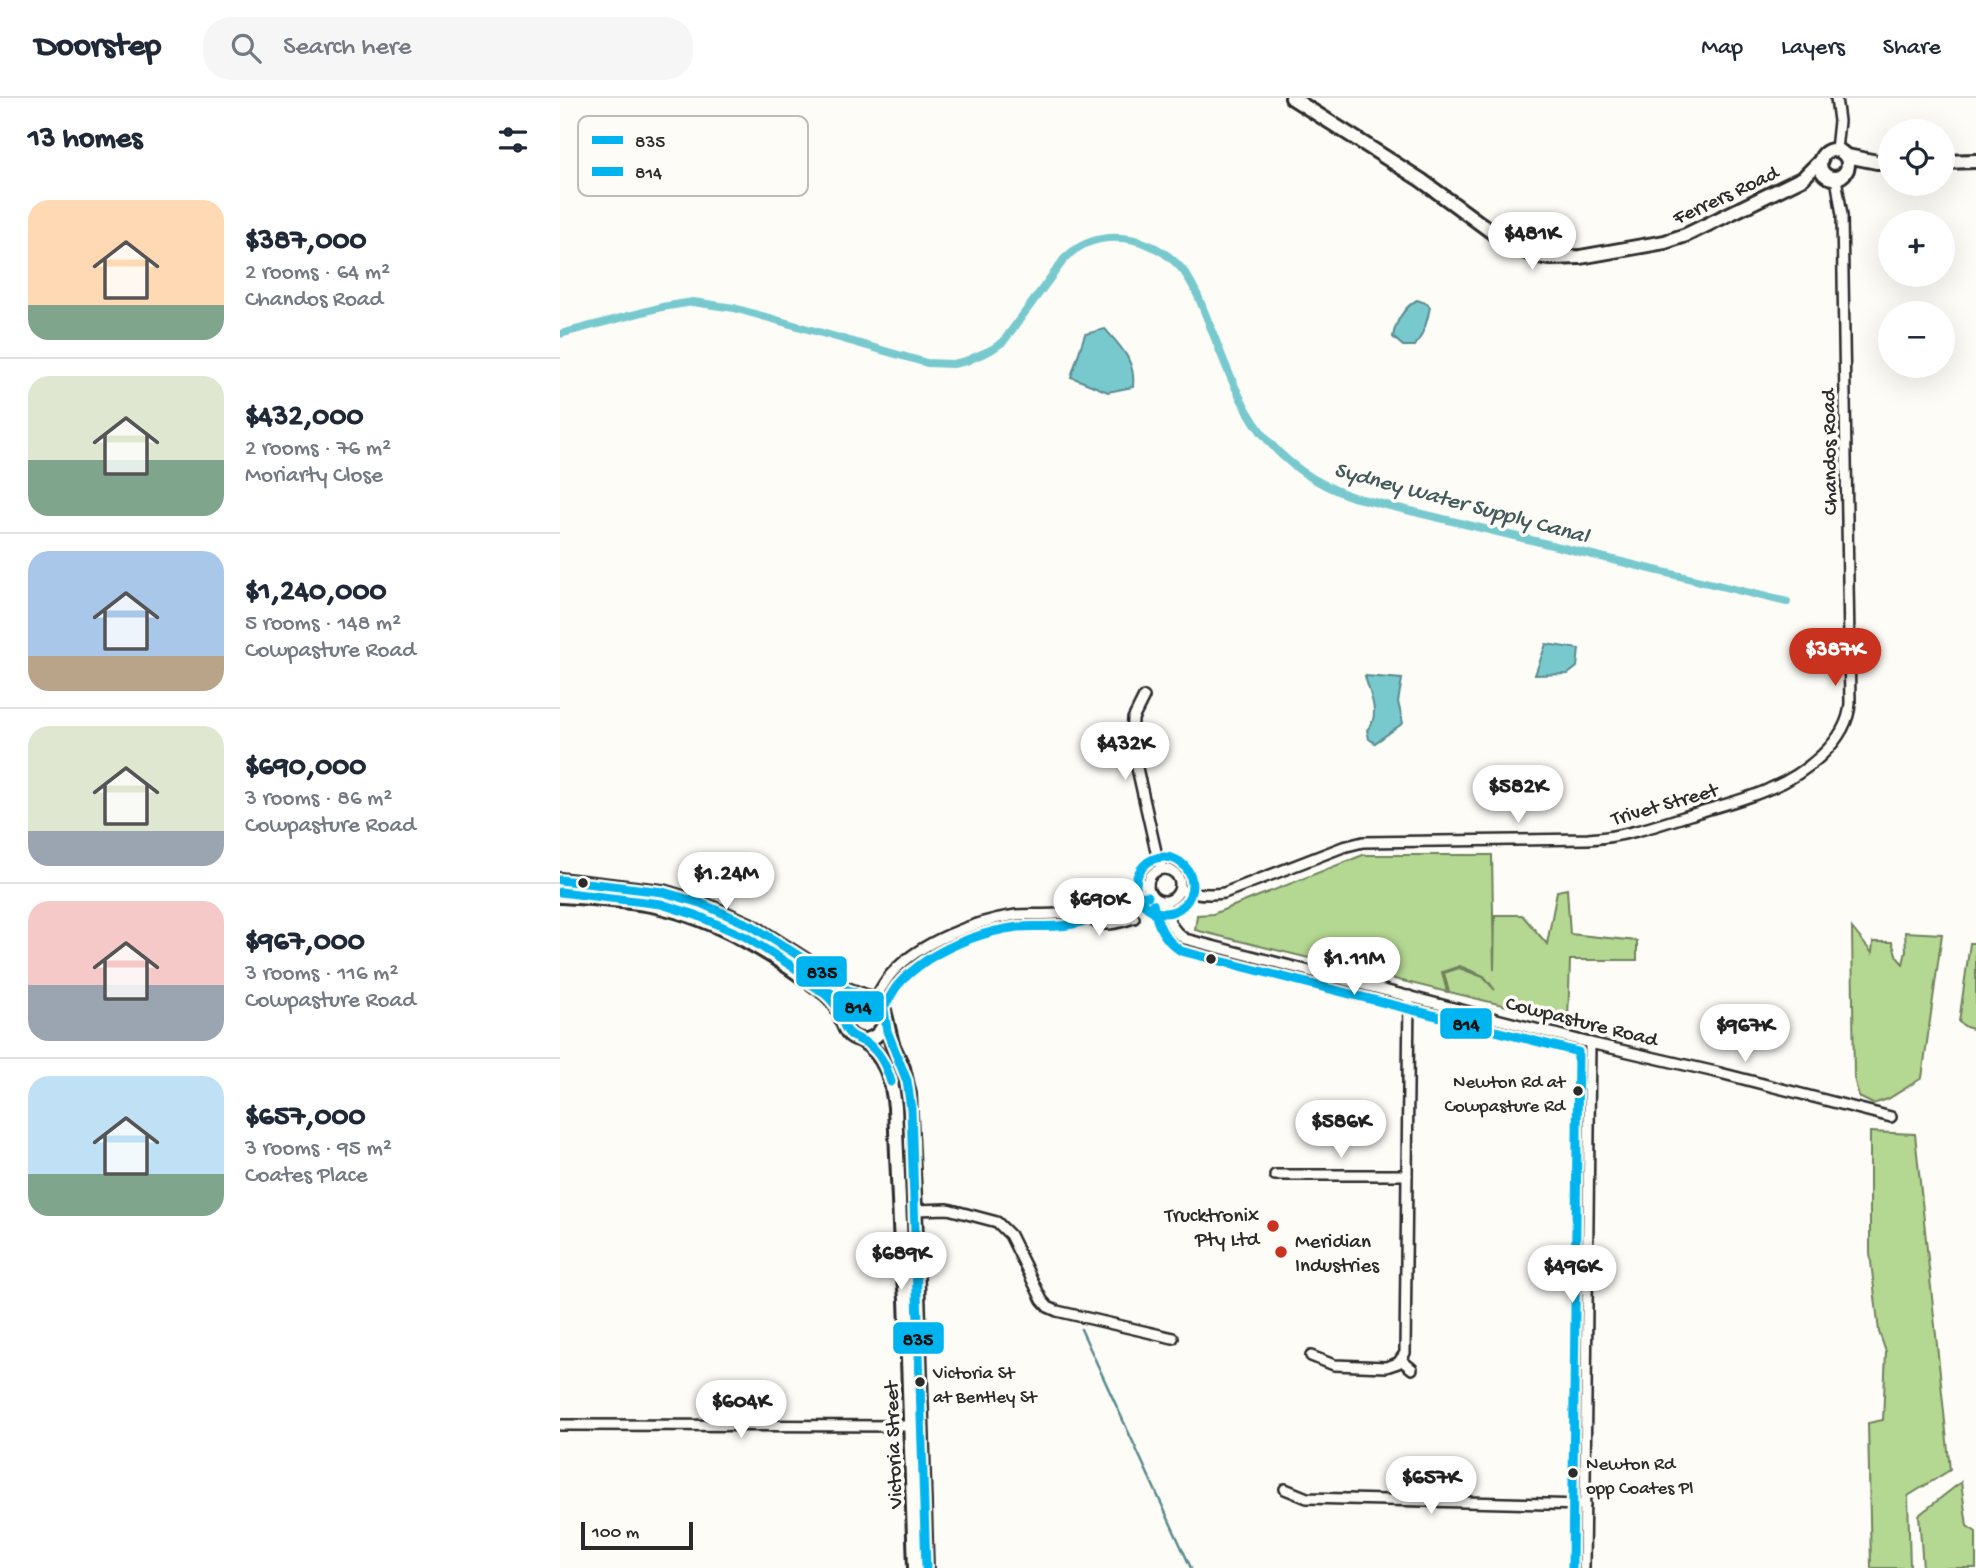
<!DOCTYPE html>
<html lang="en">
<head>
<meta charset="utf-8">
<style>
	:root { --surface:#fff; --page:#f6f6f7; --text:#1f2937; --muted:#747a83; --line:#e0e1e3; --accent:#c8321e }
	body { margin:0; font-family:"Gochi Hand",sans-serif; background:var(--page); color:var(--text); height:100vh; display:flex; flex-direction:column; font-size:26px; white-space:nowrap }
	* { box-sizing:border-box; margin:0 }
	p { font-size:23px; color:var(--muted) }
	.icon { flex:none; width:38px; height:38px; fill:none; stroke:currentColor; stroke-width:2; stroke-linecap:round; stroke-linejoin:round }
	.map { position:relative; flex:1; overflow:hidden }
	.side { display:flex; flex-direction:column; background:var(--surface); width:560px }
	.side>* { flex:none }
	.controls { position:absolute; left:1318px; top:21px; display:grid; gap:14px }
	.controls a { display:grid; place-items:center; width:77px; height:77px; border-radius:50%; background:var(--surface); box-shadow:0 7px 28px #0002; font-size:35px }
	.scale { position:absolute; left:21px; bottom:18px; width:112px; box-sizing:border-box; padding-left:7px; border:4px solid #2b2b2b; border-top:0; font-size:19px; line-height:24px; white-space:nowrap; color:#2b2b2b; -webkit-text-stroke:5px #fdfcf7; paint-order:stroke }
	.price { position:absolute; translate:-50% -60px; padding:0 16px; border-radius:24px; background:#fff; color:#222; font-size:23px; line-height:46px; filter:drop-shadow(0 2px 4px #0008) }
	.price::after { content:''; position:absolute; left:50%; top:42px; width:21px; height:16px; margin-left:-10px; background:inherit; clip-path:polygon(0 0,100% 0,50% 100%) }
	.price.active { background:var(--accent); color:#fff }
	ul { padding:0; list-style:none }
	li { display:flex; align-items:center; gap:21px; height:175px; padding:0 28px }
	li+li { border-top:2px solid var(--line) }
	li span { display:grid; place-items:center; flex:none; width:196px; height:140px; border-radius:21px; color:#555 }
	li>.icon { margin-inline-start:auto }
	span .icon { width:84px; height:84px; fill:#fffc; stroke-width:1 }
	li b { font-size:30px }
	h2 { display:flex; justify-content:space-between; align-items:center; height:84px; padding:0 28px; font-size:30px }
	header { display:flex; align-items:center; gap:42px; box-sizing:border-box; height:98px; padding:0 35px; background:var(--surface); border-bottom:2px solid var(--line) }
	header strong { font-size:33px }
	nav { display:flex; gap:38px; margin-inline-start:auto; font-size:24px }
	.search { width:490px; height:63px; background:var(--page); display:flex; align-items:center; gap:18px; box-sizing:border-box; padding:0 24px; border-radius:28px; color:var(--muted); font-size:26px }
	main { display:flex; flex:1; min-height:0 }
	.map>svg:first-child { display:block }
</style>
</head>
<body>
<header>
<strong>Doorstep</strong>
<div class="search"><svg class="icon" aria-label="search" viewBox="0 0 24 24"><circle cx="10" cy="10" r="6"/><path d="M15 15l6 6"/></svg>Search here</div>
<nav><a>Map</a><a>Layers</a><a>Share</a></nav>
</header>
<main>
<section class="side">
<h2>13 homes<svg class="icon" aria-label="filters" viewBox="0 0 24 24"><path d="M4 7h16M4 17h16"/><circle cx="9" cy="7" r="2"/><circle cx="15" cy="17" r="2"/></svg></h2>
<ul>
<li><span style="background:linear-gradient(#ffd9b3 75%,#7fa58c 0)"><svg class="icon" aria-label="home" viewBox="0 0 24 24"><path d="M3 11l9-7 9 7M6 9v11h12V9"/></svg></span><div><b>$387,000</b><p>2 rooms · 64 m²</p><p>Chandos Road</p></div></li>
<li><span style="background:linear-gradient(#dfe7d0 60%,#7fa58c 0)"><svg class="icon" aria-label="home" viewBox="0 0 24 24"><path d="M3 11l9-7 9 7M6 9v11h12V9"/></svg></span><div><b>$432,000</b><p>2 rooms · 76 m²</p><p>Moriarty Close</p></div></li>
<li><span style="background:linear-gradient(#a9c7e8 75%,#b9a48a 0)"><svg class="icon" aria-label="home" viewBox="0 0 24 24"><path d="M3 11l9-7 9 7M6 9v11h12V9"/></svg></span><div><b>$1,240,000</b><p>5 rooms · 148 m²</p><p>Cowpasture Road</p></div></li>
<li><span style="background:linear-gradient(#dfe7d0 75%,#9aa5b1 0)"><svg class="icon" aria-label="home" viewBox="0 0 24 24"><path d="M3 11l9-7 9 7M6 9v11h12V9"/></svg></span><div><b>$690,000</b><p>3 rooms · 86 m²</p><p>Cowpasture Road</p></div></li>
<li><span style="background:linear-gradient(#f6c9c9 60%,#9aa5b1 0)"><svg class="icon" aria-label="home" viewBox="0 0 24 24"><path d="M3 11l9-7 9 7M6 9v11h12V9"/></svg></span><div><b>$967,000</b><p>3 rooms · 116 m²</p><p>Cowpasture Road</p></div></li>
<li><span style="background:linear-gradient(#bfe0f5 70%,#7fa58c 0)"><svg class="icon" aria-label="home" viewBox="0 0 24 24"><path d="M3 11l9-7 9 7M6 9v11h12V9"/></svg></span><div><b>$657,000</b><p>3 rooms · 95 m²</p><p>Coates Place</p></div></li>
</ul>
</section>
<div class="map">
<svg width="1416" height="1470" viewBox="0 0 1416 1470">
	<rect width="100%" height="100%" fill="#fdfcf7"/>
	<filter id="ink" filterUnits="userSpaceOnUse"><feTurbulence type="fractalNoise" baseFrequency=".0143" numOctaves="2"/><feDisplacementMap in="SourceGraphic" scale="14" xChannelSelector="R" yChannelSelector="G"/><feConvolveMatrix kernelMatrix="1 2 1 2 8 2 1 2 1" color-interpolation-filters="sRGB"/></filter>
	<g filter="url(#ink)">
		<g fill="#b4d791" stroke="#70815e" stroke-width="2">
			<polygon points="803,757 932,757 934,872 935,817 962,817 987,846 997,793 1007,791 1010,836 1077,843 1077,862 1010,862 1008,923 889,894 884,875 899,870 923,879 935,892 924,878 900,868 882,874 887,894 635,832 637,817 653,816"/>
			<polygon points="1292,830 1312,855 1313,844 1332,844 1337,859 1343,866 1346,853 1345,834 1382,836 1362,980 1328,1001 1313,1006 1299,999 1294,980"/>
			<polygon points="1410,845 1416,845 1416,932 1406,929 1399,924"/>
			<polygon points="1310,1034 1355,1036 1390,1372 1348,1398 1350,1470 1311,1470 1308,1325 1323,1322 1326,1254 1319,1234 1310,1155"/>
			<polygon points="1401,1384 1407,1428 1416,1434 1416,1470 1363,1470 1359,1417"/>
		</g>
		<g fill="#78c9ce" stroke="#598a8d" stroke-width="2">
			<path d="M 857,202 L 866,205 L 870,209 C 867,224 864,235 855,248 L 843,248 L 833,239 C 835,225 844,209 857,202 Z"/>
			<path d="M 545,231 C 561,249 576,263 573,289 L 548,294 L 511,279 L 525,236 Z"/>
			<polygon points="986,546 1019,551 1017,569 1008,576 975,577"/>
			<path d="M 805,578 L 842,581 L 838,604 L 843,625 L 815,645 L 809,641 L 807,632 C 822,617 809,595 805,578 Z"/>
		</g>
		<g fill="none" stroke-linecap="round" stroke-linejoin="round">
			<polyline stroke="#598a8d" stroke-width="2.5" points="521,1231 631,1470"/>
			<path stroke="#78c9ce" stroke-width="8" d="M 0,236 L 102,209 L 133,204 L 174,210 L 367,265 L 393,266 L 406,263 L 431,252 L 443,244 L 505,160 C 538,127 592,137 621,170 C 629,179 633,188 638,198 C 676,289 690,363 793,399 L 1227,504"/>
			<g stroke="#2b2b2b" stroke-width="14">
				<g id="street">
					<polyline points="1276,0 1279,23 1276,52"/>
					<polyline points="584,599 573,621 572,648 597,758 602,771"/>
					<circle cx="604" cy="787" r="16"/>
					<path d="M 620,792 C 635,796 648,797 664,795 L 783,749 L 803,744 L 1028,741 C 1064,739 1098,727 1133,716 C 1158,708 1185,702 1209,691 C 1243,677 1288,644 1290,605 L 1282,117 L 1276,80"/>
					<path d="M 605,804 C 608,820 610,831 625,841 L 1030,945 L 1160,975 L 1331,1019"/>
					<path d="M 524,808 C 527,813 530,820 534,823 C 545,830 563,823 574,820"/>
					<path d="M 314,902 C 320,893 325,882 332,875 C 360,844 415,823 456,817 C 475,815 496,819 515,813 C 520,812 524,808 529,806 C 549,795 565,784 588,786"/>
					<polyline points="715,1077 847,1077"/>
					<polyline points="355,1112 388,1111 437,1124 450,1137 482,1202 488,1209 497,1213 613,1240"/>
					<polyline points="751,1258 774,1267 826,1269 838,1265 845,1255 849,898"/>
					<polyline points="841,1262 852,1271"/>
					<polyline points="0,1327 355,1328"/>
					<polyline points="725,1391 747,1400 1025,1407"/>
					<polyline points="1024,1470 1030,945"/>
				</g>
			</g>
			<g stroke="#2b2b2b" stroke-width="18">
				<g id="secondary">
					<polyline points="732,0 861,82 951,148 977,158 991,160 1020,159 1105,144 1126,137 1243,80 1261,62"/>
					<circle cx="1274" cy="66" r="14"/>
					<polyline points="1287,58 1317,64 1330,64"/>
					<polyline points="1382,64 1416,63"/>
					<polyline points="0,782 103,794 140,805 192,828 253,867 285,891 304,898"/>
					<path d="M 0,798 C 32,800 65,802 96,808 C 157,821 213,856 262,893 C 268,897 273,903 277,909 C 283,920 283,935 295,940 C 311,947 324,934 325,920"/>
					<polyline points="282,921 286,909 296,900 308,899 320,906 324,912 332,946 343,970 349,996 355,1112 366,1470"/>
					<path d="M 301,942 C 326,958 332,981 335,1009 L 341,1149 L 346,1201 L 355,1470"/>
				</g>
			</g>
			<use href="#street" stroke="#fdfcf7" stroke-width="9"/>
			<use href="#secondary" stroke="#fdfcf7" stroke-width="12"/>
			<g stroke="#fdfcf7" stroke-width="14">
				<g id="bus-1">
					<polyline points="0,782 103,794 140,805 192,828 253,867 285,891 314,902 324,912 327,933 347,983 351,1011 366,1470"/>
					<path d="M 248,884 C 259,891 270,898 277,910 C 282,918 282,928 289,935 C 294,940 302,942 308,946 C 321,955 327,970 331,984"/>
				</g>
			</g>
			<g stroke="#fdfcf7" stroke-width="14">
				<g id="bus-2">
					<circle cx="604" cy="787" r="28"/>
					<path d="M 0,794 L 101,806 L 136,817 L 186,839 L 246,877 L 280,902 L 314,914 C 327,911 330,896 338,887 C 346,877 357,869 367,862 C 394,845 427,833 458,829 C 478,827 498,831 518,825 C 543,818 560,798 588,798"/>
					<path d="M 593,806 C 597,826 603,841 621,853 L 1018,954 L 1012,1470"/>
				</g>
			</g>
			<use href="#bus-1" stroke="#00b5ef" stroke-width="9"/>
			<use href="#bus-2" stroke="#00b5ef" stroke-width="9"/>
		</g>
	</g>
	<g fill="#2b2b2b" stroke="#fdfcf7" stroke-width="2.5">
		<circle cx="23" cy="785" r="6"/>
		<circle cx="651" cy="861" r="6"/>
		<circle cx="1018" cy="993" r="6"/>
		<circle cx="360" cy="1284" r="6"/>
		<circle cx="1013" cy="1375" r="6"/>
	</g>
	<g fill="#c8321e" stroke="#fdfcf7" stroke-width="2.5">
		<circle cx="713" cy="1128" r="7"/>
		<circle cx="721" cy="1154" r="7"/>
	</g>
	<g text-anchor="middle" stroke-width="7" stroke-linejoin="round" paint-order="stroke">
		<g font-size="19" fill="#2b2b2b" stroke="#fdfcf7" text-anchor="start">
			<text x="1005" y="989" text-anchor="end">Newton Rd at<tspan x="1005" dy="24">Cowpasture Rd</tspan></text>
			<text x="373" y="1280">Victoria St<tspan x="373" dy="24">at Bentley St</tspan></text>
			<text x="1026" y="1371">Newton Rd<tspan x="1026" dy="24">opp Coates Pl</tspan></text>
		</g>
		<g font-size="21" fill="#2b2b2b" stroke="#fdfcf7">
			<text transform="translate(1165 96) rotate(-25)" y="7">Ferrers Road</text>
			<text transform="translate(1268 354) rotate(-91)" y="7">Chandos Road</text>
			<text transform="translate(1104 705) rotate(-16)" y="7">Trivet Street</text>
			<text transform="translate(1022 922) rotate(14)" y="7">Cowpasture Road</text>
			<text transform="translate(332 1347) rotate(-92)" y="7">Victoria Street</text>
		</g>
		<g font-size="21" fill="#2b2b2b" stroke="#fdfcf7" text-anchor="end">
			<text x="699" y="1123">Trucktronix<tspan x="699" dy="24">Pty Ltd</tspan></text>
			<text x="735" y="1149" text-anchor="start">Meridian<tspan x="735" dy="24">Industries</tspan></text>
		</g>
		<g font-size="23" font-style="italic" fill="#425a5c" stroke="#fdfcf7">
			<text transform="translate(902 403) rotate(15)" y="8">Sydney Water Supply Canal</text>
		</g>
	</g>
	<rect x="18" y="18" width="230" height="80" rx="10" fill="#fdfcf7" stroke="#bebdba" stroke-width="2"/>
	<rect x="32" y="38" width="31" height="8" fill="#00b5ef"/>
	<rect x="32" y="69" width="31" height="9" fill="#00b5ef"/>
	<g font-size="19" fill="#2b2b2b">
		<text x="75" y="49">835</text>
		<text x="75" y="80">814</text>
	</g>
	<g stroke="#fdfcf7" stroke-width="2.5">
		<rect x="235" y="857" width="53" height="33" rx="7" fill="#00b5ef"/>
		<rect x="272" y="892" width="53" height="33" rx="7" fill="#00b5ef"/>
		<rect x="879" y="909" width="54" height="33" rx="7" fill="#00b5ef"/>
		<rect x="332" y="1223" width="53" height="34" rx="7" fill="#00b5ef"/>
	</g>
	<g font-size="19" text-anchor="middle" font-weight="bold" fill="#111">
		<text x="262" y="880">835</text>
		<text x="298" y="915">814</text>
		<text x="906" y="932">814</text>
		<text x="358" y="1247">835</text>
	</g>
</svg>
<div class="controls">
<a><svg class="icon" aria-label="locate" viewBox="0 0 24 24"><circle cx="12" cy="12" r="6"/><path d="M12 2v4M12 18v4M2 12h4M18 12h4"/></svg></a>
<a>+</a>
<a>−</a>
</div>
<div class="scale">100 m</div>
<b class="price" style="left:972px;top:174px">$481K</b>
<b class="price active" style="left:1275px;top:590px">$387K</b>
<b class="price" style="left:565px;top:684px">$432K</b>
<b class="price" style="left:958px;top:727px">$582K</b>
<b class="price" style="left:166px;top:814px">$1.24M</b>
<b class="price" style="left:539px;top:840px">$690K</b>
<b class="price" style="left:794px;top:899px">$1.11M</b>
<b class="price" style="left:1185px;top:966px">$967K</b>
<b class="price" style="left:781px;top:1062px">$586K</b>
<b class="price" style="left:341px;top:1194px">$689K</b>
<b class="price" style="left:1012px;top:1207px">$496K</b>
<b class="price" style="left:181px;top:1342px">$604K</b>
<b class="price" style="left:871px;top:1418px">$657K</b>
</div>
</main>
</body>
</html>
